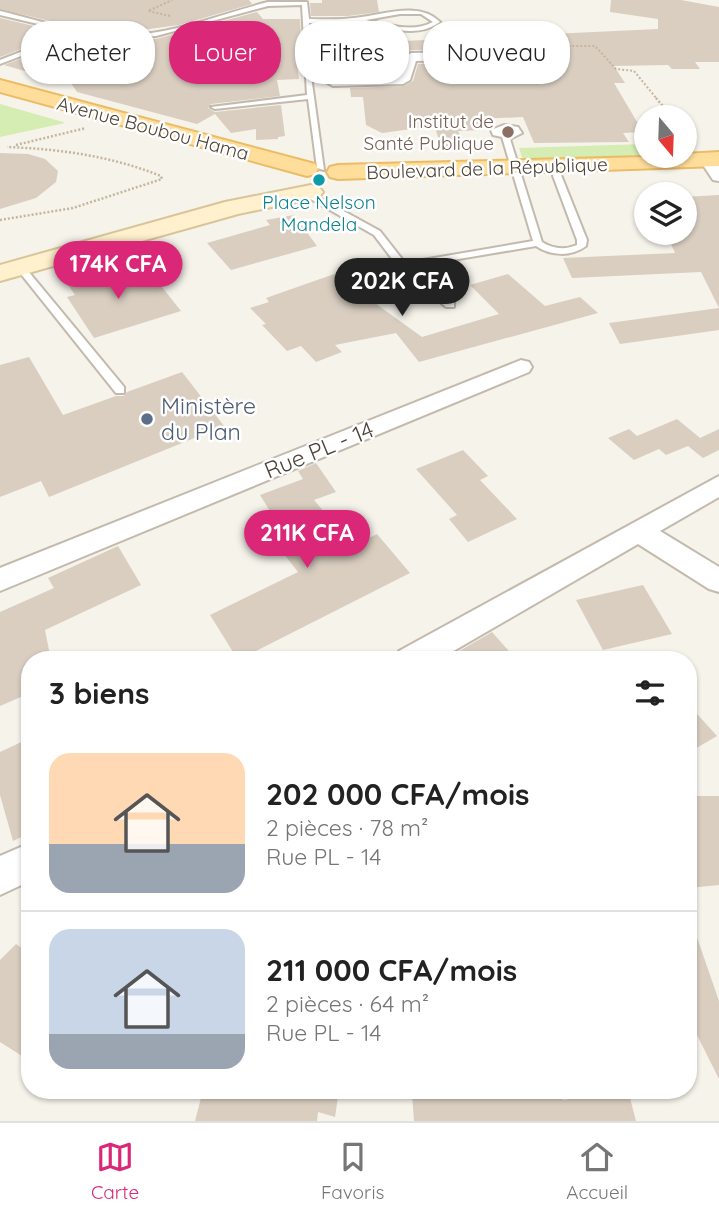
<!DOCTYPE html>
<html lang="fr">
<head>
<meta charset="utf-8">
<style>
	:root { --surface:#fff; --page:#f6f6f6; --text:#222; --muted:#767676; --line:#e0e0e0; --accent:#db2777 }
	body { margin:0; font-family:Quicksand,sans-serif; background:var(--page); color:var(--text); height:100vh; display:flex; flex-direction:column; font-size:26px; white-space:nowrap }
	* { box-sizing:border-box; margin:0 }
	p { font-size:23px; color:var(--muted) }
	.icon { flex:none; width:38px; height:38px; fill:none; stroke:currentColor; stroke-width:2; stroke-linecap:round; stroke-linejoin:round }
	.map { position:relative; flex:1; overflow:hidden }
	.drawer { position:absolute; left:21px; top:651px; width:676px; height:448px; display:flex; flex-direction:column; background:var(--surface); border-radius:28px; box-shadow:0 2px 5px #0004 }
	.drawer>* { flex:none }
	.guide { position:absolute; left:21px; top:21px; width:677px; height:63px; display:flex; gap:14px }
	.needle { width:46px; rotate:161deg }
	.tools { position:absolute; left:634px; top:105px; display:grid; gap:14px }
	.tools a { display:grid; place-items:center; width:63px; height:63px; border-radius:50%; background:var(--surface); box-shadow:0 2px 5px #0004; font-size:35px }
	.price { position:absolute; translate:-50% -60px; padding:0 16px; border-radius:24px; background:var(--accent); color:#fff; font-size:23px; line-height:46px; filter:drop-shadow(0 2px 4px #0008) }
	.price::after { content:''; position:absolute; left:50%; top:42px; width:21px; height:16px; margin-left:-10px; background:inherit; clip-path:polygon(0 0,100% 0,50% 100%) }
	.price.current { background:#222; color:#fff }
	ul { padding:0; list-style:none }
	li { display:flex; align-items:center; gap:21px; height:175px; padding:0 28px }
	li+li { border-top:2px solid var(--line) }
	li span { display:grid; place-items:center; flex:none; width:196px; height:140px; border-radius:21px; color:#555 }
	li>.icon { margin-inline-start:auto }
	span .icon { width:84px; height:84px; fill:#fffc; stroke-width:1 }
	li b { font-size:30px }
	h2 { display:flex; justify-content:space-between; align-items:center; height:84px; padding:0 28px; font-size:30px }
	.chip { padding:0 24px; border-radius:28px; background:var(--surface); box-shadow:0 2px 5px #0004; font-size:24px; line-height:63px }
	.chip.current { background:var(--accent); color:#fff }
	.menu { display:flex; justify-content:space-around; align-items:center; height:98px; border-top:2px solid var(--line); background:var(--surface); font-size:19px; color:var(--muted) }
	.menu a { display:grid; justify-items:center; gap:4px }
	.menu .current { color:var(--accent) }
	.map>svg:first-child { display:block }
</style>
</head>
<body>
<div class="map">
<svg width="719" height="1121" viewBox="0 0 719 1121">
	<rect width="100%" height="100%" fill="#f6f3eb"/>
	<g fill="#d5ecb3">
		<polygon points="0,104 63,122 65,123 0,137"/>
		<polygon points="644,144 646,156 651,156 523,160 519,148"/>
	</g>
	<g fill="#d9cec0">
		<polygon points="0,0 249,0 252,4 179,25 127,32 79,28 0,9"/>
		<polygon points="322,0 377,0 379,12 348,16 311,16 310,3 322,3"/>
		<polygon points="611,0 681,0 719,7 719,62 695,62 700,69 672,69 668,65 614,66 625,83 614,83 643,132 623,133 629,142 534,143 523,117 476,119 482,130 458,131 465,146 442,147 434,126 382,133 366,125 363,97 351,97 350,88 404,86 413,81 418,64 509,61 514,54 505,49 411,50 402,56 396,73 348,75 346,57 313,58 312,26 353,24 381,29 382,42 658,29 658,19 610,12"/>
		<polygon points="257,12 263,19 300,19 302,59 296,59 299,79 277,80 280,96 211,104 208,108 215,112 281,105 285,136 278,137 278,139 256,140 256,129 231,133 215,114 197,124 77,92 63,71 49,78 4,65 79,37 126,42 156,39"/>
		<polygon points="0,18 63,33 0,57"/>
		<polygon points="0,153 28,154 45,159 58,171 56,182 36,198 0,209"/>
		<polygon points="719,195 719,330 620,344 609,323 719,308 701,272 572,278 563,258 675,253 666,233 684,233 684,197"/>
		<polygon points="294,215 317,246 231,270 207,243 270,225 266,220"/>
		<polygon points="105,267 117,282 150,272 181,311 94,338 67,297 75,295 64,279"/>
		<polygon points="340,272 379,306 422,337 499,314 470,285 508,274 545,306 580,297 598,313 419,362 396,333 335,345 342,352 316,362 301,346 287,351 262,325 266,324 250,308 269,302 266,298"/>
		<polygon points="29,357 63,415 116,396 124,396 127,392 182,372 224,426 49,497 41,481 0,497 0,365"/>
		<polygon points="677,419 700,438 719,429 719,450 703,458 688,446 666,455 659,449 634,460 608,438 629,429 637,436"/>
		<polygon points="463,450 488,476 480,480 517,519 468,542 449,519 457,515 416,469"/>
		<polygon points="316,463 336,492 314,500 353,546 377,534 410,573 238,660 210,615 298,572 284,554 294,550 260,495 303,479 298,471"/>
		<polygon points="118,546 141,585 45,630 51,660 30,660 30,693 0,706 0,612 54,588 48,578"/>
		<polygon points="643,585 672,634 603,650 576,600"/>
		<polygon points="492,632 517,660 444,660"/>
		<polygon points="688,704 717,736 688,753"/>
		<polygon points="30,738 30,833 13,841 0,795 0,752"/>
		<polygon points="688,796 719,796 719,885 688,888"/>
		<polygon points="691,920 719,1001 719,1079 688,1017 688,921"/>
		<polygon points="16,944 30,954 30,1061 0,1042 0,960"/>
		<polygon points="203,1090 339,1090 335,1117 318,1112 317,1121 195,1121"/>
		<polygon points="460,1090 562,1090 563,1100 628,1090 636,1121 414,1121 412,1093"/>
	</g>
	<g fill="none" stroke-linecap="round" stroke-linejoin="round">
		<g stroke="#c3baad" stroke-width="4">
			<g id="lane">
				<path d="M 268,2 L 307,2 L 309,19 C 324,19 339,20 354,18 C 381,16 418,0 440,22 C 415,40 386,26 359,22 C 343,20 325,23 309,23 L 312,83 L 324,170 L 317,168 L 308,99 L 215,109 L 211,107 L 307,95 L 302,5 L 268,6 L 156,36 L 126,39 L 79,34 L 0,64 L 0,60 L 72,32 L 0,15 L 0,11 C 41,21 84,36 127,35 C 170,35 225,13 268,2 ZM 400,14 L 421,14 L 433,22 C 413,33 388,25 366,20 Z"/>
				<path d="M 504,125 L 518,127 L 522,133 L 510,139 L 542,242 C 553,249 565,250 577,245 L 577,240 L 549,165 L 553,163 L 557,165 L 587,240 L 586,246 C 571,257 551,256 536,246 L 411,267 L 454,303 L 454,307 L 446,307 L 399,268 L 374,235 L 300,193 L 307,191 L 380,231 L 405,263 L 533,241 L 502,137 L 493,135 L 491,130 ZM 504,129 L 512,131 L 513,132 L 509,134 L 499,132 Z"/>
				<polygon points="17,265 23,265 124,387 124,393 116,393 17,269"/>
			</g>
		</g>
		<g stroke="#c3baad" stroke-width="4">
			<g id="street">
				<polygon points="504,51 511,55 509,58 416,61 410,80 403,84 333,86 326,82 333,78 398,76 404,57 411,53"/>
				<polygon points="707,154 713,156 719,164 719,181 713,180 699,159"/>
				<polygon points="521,360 529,362 532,367 529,372 0,591 0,568"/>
				<polygon points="719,476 719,497 660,531 719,567 719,592 709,589 638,544 438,660 395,660 399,651"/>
				<polygon points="30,843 30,881 0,895 0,856"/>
			</g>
		</g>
		<g stroke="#d8c599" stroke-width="4">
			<polygon id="secondary" points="311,185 319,187 323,192 319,197 238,214 0,281 0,265 225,202"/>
		</g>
		<g stroke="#ebbc65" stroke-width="4">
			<g id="primary">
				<polygon points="0,80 315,164 318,169 315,174 307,176 0,92"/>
				<polygon points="719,152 719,166 338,179 330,177 327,172 330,167 338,165 684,156 684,154"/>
			</g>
		</g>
		<g stroke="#c5b59d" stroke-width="2" stroke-dasharray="2 2" stroke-linecap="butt">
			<polyline points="170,16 148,11 172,0"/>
			<polyline points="521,53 558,46 595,46 616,69 634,71 657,99"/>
		</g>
		<g stroke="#c5b59d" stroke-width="2.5" stroke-dasharray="2 2" stroke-linecap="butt">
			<polyline points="656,98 672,117"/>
			<polyline points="684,132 693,142"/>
			<polyline points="16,145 86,128"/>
			<path d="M 0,220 L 73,208 L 162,179 L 161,176 C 111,156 60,149 7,147"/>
		</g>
		<use href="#lane" fill="#fff" fill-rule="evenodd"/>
		<use href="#street" fill="#fff" fill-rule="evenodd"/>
		<use href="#secondary" fill="#fff1cd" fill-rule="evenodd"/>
		<use href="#primary" fill="#ffde9c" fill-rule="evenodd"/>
	</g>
	<circle fill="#8d6e63" stroke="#fff" stroke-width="2.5" cx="508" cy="132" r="7"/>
	<circle fill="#0f9aa8" stroke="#fff" stroke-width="2.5" cx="319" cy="180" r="7"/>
	<circle fill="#5c6f8a" stroke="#fff" stroke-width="2.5" cx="147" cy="419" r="7"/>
	<g text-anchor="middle" stroke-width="5" stroke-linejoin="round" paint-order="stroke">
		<g font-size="19" fill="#785e54" stroke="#fff" text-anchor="end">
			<text x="494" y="128">Institut de<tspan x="494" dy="22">Santé Publique</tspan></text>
		</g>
		<g font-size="19" fill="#4c4338" stroke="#fff">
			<text transform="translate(153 128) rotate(15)" y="7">Avenue Boubou Hama</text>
			<text transform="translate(487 168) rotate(-2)" y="7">Boulevard de la République</text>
		</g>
		<g font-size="19" fill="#0d838f" stroke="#fff">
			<text x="319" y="209">Place Nelson<tspan x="319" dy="22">Mandela</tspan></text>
		</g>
		<g font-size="23" fill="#4e5e75" stroke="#fff" text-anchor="start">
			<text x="161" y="414">Ministère<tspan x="161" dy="26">du Plan</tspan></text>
		</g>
		<g font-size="23" fill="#4c4338" stroke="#fff">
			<text transform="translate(319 450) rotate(-22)" y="8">Rue PL - 14</text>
		</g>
	</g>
</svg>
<div class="tools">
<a><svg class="needle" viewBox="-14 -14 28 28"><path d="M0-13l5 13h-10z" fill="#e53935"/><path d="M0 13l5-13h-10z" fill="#767676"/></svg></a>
<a><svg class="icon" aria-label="layers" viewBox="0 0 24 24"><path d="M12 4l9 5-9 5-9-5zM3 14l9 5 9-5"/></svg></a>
</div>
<b class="price" style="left:118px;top:301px">174K CFA</b>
<b class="price current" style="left:402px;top:318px">202K CFA</b>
<b class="price" style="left:307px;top:570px">211K CFA</b>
<div class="guide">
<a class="chip">Acheter</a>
<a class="chip current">Louer</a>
<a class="chip">Filtres</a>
<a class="chip">Nouveau</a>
</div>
<section class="drawer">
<h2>3 biens<svg class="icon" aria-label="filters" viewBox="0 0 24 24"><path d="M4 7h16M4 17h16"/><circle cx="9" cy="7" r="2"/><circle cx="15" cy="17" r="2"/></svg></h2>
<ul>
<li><span style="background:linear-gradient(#ffd9b3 65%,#9aa5b1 0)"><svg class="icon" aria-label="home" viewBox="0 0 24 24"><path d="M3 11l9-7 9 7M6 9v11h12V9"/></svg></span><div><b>202 000 CFA/mois</b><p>2 pièces · 78 m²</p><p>Rue PL - 14</p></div></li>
<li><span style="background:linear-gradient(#c9d6e8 75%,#9aa5b1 0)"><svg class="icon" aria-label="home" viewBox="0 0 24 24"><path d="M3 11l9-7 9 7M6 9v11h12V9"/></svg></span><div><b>211 000 CFA/mois</b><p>2 pièces · 64 m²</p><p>Rue PL - 14</p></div></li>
</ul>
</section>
</div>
<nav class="menu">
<a class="current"><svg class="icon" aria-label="map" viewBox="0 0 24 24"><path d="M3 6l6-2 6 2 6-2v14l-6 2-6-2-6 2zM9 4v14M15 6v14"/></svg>Carte</a>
<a><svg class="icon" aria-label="saved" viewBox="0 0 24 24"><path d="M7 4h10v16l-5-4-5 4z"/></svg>Favoris</a>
<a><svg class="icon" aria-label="home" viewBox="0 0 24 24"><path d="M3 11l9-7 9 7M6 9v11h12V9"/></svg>Accueil</a>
</nav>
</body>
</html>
